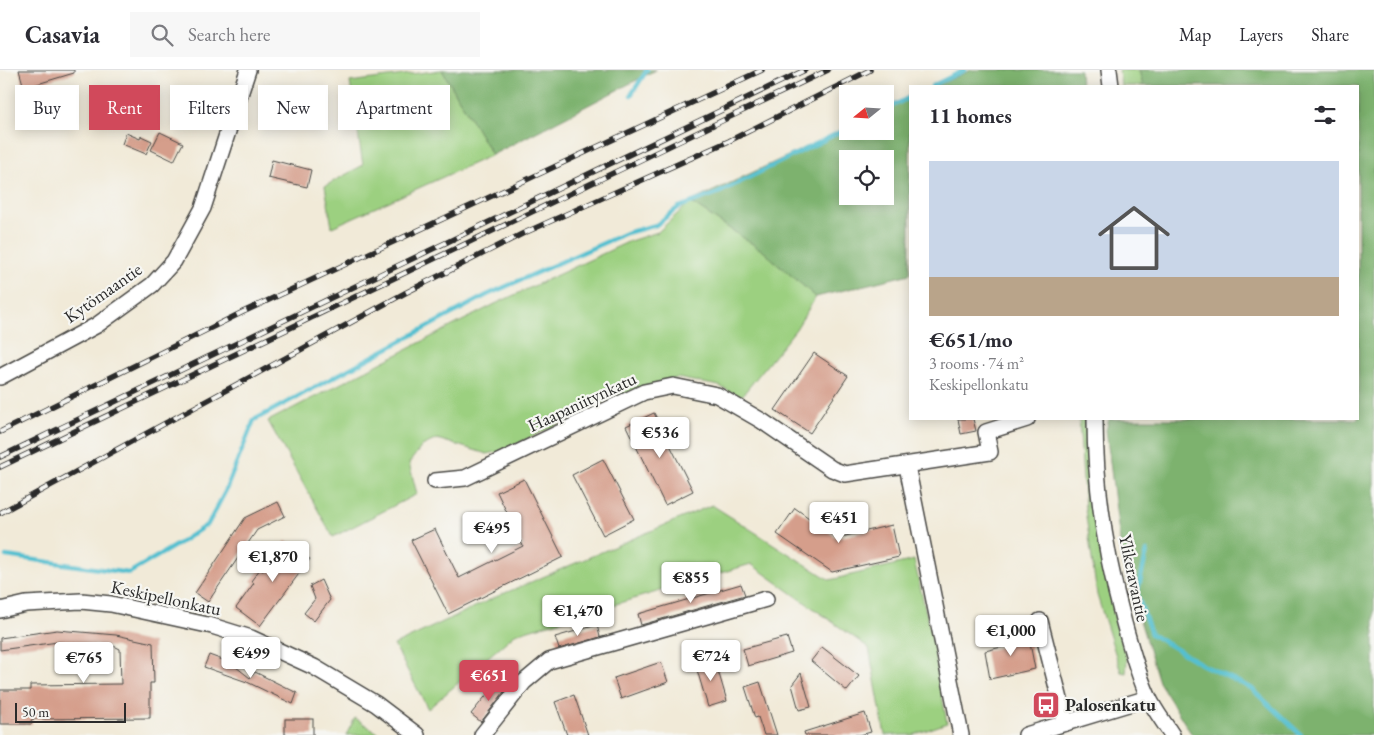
<!DOCTYPE html>
<html lang="en">
<head>
<meta charset="utf-8">
<style>
	:root { --surface:#fff; --page:#f7f7f7; --text:#2b2b33; --muted:#7c7c81; --line:#e1e1e2; --accent:#d1495b }
	body { margin:0; font-family:"EB Garamond",serif; background:var(--page); color:var(--text); height:100vh; display:flex; flex-direction:column; font-size:19px; white-space:nowrap }
	* { box-sizing:border-box; margin:0 }
	p { font-size:16px; color:var(--muted) }
	.icon { flex:none; width:28px; height:28px; fill:none; stroke:currentColor; stroke-width:2; stroke-linecap:round; stroke-linejoin:round }
	.map { position:relative; flex:1; overflow:hidden }
	.details { position:absolute; left:909px; top:15px; width:450px; height:335px; display:flex; flex-direction:column; background:var(--surface); border-radius:0px; box-shadow:0 2px 12px #0003 }
	.details>* { flex:none }
	.top-card { position:absolute; left:15px; top:15px; width:475px; height:45px; display:flex; gap:10px }
	.needle { width:32px; rotate:252deg }
	.buttons { position:absolute; left:839px; top:15px; display:grid; gap:10px }
	.buttons a { display:grid; place-items:center; width:55px; height:55px; border-radius:0px; background:var(--surface); box-shadow:0 2px 12px #0003; font-size:25px }
	.scale { position:absolute; left:15px; bottom:12px; width:111px; box-sizing:border-box; padding-left:5px; border:2px solid #2b2b2b; border-top:0; font-size:14px; line-height:18px; white-space:nowrap; color:#2b2b2b; -webkit-text-stroke:4px #f6f6f2; paint-order:stroke }
	.price { position:absolute; translate:-50% -42px; padding:0 11px; border-radius:5px; background:#fff; color:#222; font-size:16px; line-height:32px; filter:drop-shadow(0 1px 2px #0008) }
	.price::after { content:''; position:absolute; left:50%; top:30px; width:15px; height:11px; margin-left:-8px; background:inherit; clip-path:polygon(0 0,100% 0,50% 100%) }
	.price.selected { background:var(--accent); color:#fff }
	ul { padding:0; list-style:none }
	li { display:grid; align-content:center; gap:10px; height:265px; padding:0 20px }
	li+li { border-top:1px solid var(--line) }
	li span { display:grid; place-items:center; height:155px; border-radius:0px; color:#555 }
	li>.icon { margin-inline-start:auto }
	span .icon { width:90px; height:90px; fill:#fffc; stroke-width:1 }
	li b { font-size:21px }
	h2 { display:flex; justify-content:space-between; align-items:center; height:60px; padding:0 20px; font-size:21px }
	.tag { padding:0 18px; border-radius:0px; background:var(--surface); box-shadow:0 2px 12px #0003; font-size:18px; line-height:45px }
	.tag.selected { background:var(--accent); color:#fff }
	header { display:flex; align-items:center; gap:30px; box-sizing:border-box; height:70px; padding:0 25px; background:var(--surface); border-bottom:1px solid var(--line) }
	header strong { font-size:24px }
	nav { display:flex; gap:28px; margin-inline-start:auto; font-size:18px }
	.search { width:350px; height:45px; background:var(--page); display:flex; align-items:center; gap:12px; box-sizing:border-box; padding:0 18px; border-radius:0px; color:var(--muted); font-size:19px }
	.map>svg:first-child { display:block }
</style>
</head>
<body>
<header>
<strong>Casavia</strong>
<div class="search"><svg class="icon" aria-label="search" viewBox="0 0 24 24"><circle cx="10" cy="10" r="6"/><path d="M15 15l6 6"/></svg>Search here</div>
<nav><a>Map</a><a>Layers</a><a>Share</a></nav>
</header>
<div class="map">
<svg width="1374" height="665" viewBox="0 0 1374 665">
	<rect width="100%" height="100%" fill="#f6f6f2"/>
	<filter id="ink" filterUnits="userSpaceOnUse"><feTurbulence type="fractalNoise" baseFrequency=".02" numOctaves="2"/><feDisplacementMap in="SourceGraphic" scale="10" xChannelSelector="R" yChannelSelector="G"/><feConvolveMatrix kernelMatrix="1 2 1 2 8 2 1 2 1" color-interpolation-filters="sRGB"/></filter>
	<filter id="wash" filterUnits="userSpaceOnUse"><feTurbulence type="fractalNoise" baseFrequency=".0096" numOctaves="4" result="noise"/><feDisplacementMap in="SourceGraphic" scale="20" xChannelSelector="R" yChannelSelector="G"/><feGaussianBlur stdDeviation="1.12" result="paint"/><feColorMatrix in="noise" values="0 0 0 0 0 0 0 0 0 0 0 0 0 0 0 0 0 1.4 0 .05"/><feComposite in="paint" operator="in"/></filter>
	<g filter="url(#wash)">
		<rect width="100%" height="100%" fill="#f1ead8"/>
		<g fill="#9cd080" stroke="#647e56">
			<polygon points="442,0 492,85 332,157 325,116 363,95 350,12"/>
			<polygon points="1119,0 1139,0 1143,16 1121,16"/>
			<polygon points="690,132 763,181 816,227 796,259 741,327 719,316 677,308 616,326 502,381 487,384 437,369 422,376 409,393 417,424 333,467 268,351 495,234 630,171 658,162"/>
			<polygon points="1079,349 1089,349 1110,525 1116,555 1127,590 1126,603 1121,602 1097,525 1085,439"/>
			<polygon points="712,435 830,510 914,490 931,564 947,653 913,665 885,665 869,578 751,494 515,564 428,639 394,575 498,526"/>
			<polygon points="355,648 381,665 346,665"/>
		</g>
		<g fill="#7db26e" stroke="#546e4c" fill-rule="evenodd">
			<polygon points="442,0 656,0 492,85"/>
			<polygon points="971,0 1080,0 1081,16 936,16"/>
			<polygon points="1139,0 1374,0 1374,665 1192,665 1159,612 1123,496 1106,360 1109,349 1358,349 1358,16 1143,16"/>
			<path d="M 910,29 L 910,204 L 816,227 L 763,181 L 690,132 L 847,58 L 848,61 L 885,61 L 885,40 ZM 848,89 L 885,89 L 885,126 L 848,126 Z"/>
		</g>
		<g fill="none" stroke-linecap="round" stroke-linejoin="round">
			<g stroke="#55c0d0" stroke-width="4.5">
				<polyline points="932,16 965,0"/>
				<polyline points="631,25 647,0"/>
				<polyline points="885,40 910,27"/>
				<polyline points="1147,481 1137,524 1151,564 1203,595 1251,618 1301,665"/>
				<polyline points="6,486 129,503 178,474 208,454 225,422 254,350 487,225 626,163 656,155 679,137 718,123 848,58"/>
			</g>
		</g>
		<g id="blocks">
			<g fill="#d59e8b">
				<polygon points="19,0 74,0 74,3 24,18"/>
				<polygon points="160,62 183,73 174,91 151,80"/>
				<polygon points="126,63 140,69 141,66 152,71 146,84 122,74"/>
				<polygon points="272,90 311,100 307,117 268,108"/>
				<polygon points="814,283 848,306 810,363 775,340"/>
				<polygon points="654,343 693,421 665,435 626,356"/>
				<polygon points="958,349 973,349 976,361 961,364"/>
				<polygon points="603,389 634,449 603,465 572,405"/>
				<polygon points="524,409 563,487 448,544 411,470 435,459 459,508 523,476 497,422"/>
				<polygon points="278,432 285,446 257,460 208,532 195,523 245,448"/>
				<polygon points="795,438 837,468 892,455 899,487 832,502 777,464"/>
				<polygon points="286,471 310,489 260,556 236,538 254,513 251,511 260,499 263,501"/>
				<polygon points="321,510 330,530 314,551 304,543 315,529 310,516"/>
				<polygon points="741,514 745,525 641,555 638,544"/>
				<polygon points="597,555 600,567 559,579 555,567"/>
				<polygon points="57,560 116,565 153,573 154,613 150,613 150,648 35,649 31,650 32,654 0,654 0,620 30,620 30,615 121,614 120,579 116,577 58,572 0,580 0,568"/>
				<polygon points="1028,563 1035,599 990,609 985,581 1006,576 1004,567"/>
				<polygon points="787,567 792,583 748,596 743,579"/>
				<polygon points="822,577 859,606 847,621 811,591"/>
				<polygon points="209,585 231,593 250,608 255,602 297,623 293,634 247,612 204,597"/>
				<polygon points="714,587 727,631 708,637 695,593"/>
				<polygon points="661,592 668,612 621,629 614,608"/>
				<polygon points="801,603 811,637 799,640 792,615"/>
				<polygon points="498,611 507,618 481,652 471,644"/>
				<polygon points="760,612 777,665 764,665 758,647 755,648 745,617"/>
				<polygon points="574,625 588,665 567,665 555,632"/>
				<polygon points="865,643 871,662 860,665 805,665 804,662"/>
				<rect x="285" y="649" width="28" height="16"/>
			</g>
		</g>
	</g>
	<g filter="url(#ink)">
		<use href="#blocks" fill-opacity="0" stroke="#494845" stroke-width="1"/>
		<g fill="none" stroke-linecap="round" stroke-linejoin="round">
			<g stroke="#494845" stroke-width="18">
				<g id="minor">
					<polyline points="1109,0 1111,16"/>
					<polyline points="0,307 97,255 152,215 174,191 203,138 248,0"/>
					<path d="M 1095,349 C 1095,418 1106,487 1124,553 C 1131,578 1137,602 1148,626 C 1154,640 1164,652 1172,665"/>
					<polyline points="907,396 961,665"/>
					<polyline points="435,411 465,408 644,322 673,316 717,325 762,351 832,399 845,404 990,382 986,362 1027,349"/>
					<polyline points="0,540 26,534 81,531 111,534 212,556 251,568 314,597 376,634 417,665"/>
					<polyline points="1040,551 1066,653"/>
					<polyline points="482,665 524,612 549,591 766,529"/>
					<polyline points="1026,665 1148,628"/>
				</g>
			</g>
			<use href="#minor" stroke="#fff" stroke-width="15"/>
			<g stroke="#2b2b2b" stroke-width="5.5">
				<g id="rail">
					<polyline points="0,362 243,242 762,0"/>
					<polyline points="0,387 805,0"/>
					<polyline points="0,397 828,0"/>
					<polyline points="0,443 405,223 522,164 729,71 870,0"/>
				</g>
			</g>
			<use href="#rail" stroke="#f6f6f2" stroke-width="4" stroke-dasharray="11" stroke-linecap="butt"/>
		</g>
	</g>
	<defs>
		<g id="bus-square" transform="scale(1.4375)"><rect x="-9" y="-9" width="18" height="18" rx="4" fill="#d1495b" stroke="#f6f6f2"/><path d="M-5-6H5V4H4V6H2V4H-2V6H-4V4H-5ZM-3.5-4V0h7V-4ZM-3.5 1.2v1.5H-2V1.2ZM2 1.2v1.5H3.5V1.2Z" fill="#fff"/></g>
	</defs>
	<g fill-rule="evenodd">
		<use href="#bus-square" x="1046" y="635"/>
	</g>
	<g text-anchor="middle" stroke-width="4.5" stroke-linejoin="round" paint-order="stroke">
		<g font-size="18" fill="#2b2b2b" stroke="#f6f6f2">
			<text transform="translate(103 223) rotate(-35)" y="6">Kytömaantie</text>
			<text transform="translate(582 332) rotate(-25)" y="6">Haapaniitynkatu</text>
			<text transform="translate(1134 508) rotate(78)" y="6">Ylikeravantie</text>
			<text transform="translate(166 528) rotate(12)" y="6">Keskipellonkatu</text>
		</g>
		<g font-size="18" font-weight="bold" fill="#2b2b2b" stroke="#f6f6f2" text-anchor="start">
			<text x="1065" y="641">Palosenkatu</text>
		</g>
	</g>
</svg>
<div class="buttons">
<a><svg class="needle" viewBox="-14 -14 28 28"><path d="M0-13l5 13h-10z" fill="#e53935"/><path d="M0 13l5-13h-10z" fill="#7c7c81"/></svg></a>
<a><svg class="icon" aria-label="locate" viewBox="0 0 24 24"><circle cx="12" cy="12" r="6"/><path d="M12 2v4M12 18v4M2 12h4M18 12h4"/></svg></a>
</div>
<div class="scale">50 m</div>
<b class="price" style="left:660px;top:389px">€536</b>
<b class="price" style="left:839px;top:474px">€451</b>
<b class="price" style="left:492px;top:484px">€495</b>
<b class="price" style="left:273px;top:513px">€1,870</b>
<b class="price" style="left:691px;top:534px">€855</b>
<b class="price" style="left:578px;top:567px">€1,470</b>
<b class="price" style="left:1011px;top:587px">€1,000</b>
<b class="price" style="left:251px;top:609px">€499</b>
<b class="price" style="left:711px;top:612px">€724</b>
<b class="price" style="left:84px;top:614px">€765</b>
<b class="price selected" style="left:489px;top:632px">€651</b>
<div class="top-card">
<a class="tag">Buy</a>
<a class="tag selected">Rent</a>
<a class="tag">Filters</a>
<a class="tag">New</a>
<a class="tag">Apartment</a>
</div>
<section class="details">
<h2>11 homes<svg class="icon" aria-label="filters" viewBox="0 0 24 24"><path d="M4 7h16M4 17h16"/><circle cx="9" cy="7" r="2"/><circle cx="15" cy="17" r="2"/></svg></h2>
<ul>
<li><span style="background:linear-gradient(#c9d6e8 75%,#b9a48a 0)"><svg class="icon" aria-label="home" viewBox="0 0 24 24"><path d="M3 11l9-7 9 7M6 9v11h12V9"/></svg></span><div><b>€651/mo</b><p>3 rooms · 74 m²</p><p>Keskipellonkatu</p></div></li>
</ul>
</section>
</div>
</body>
</html>
